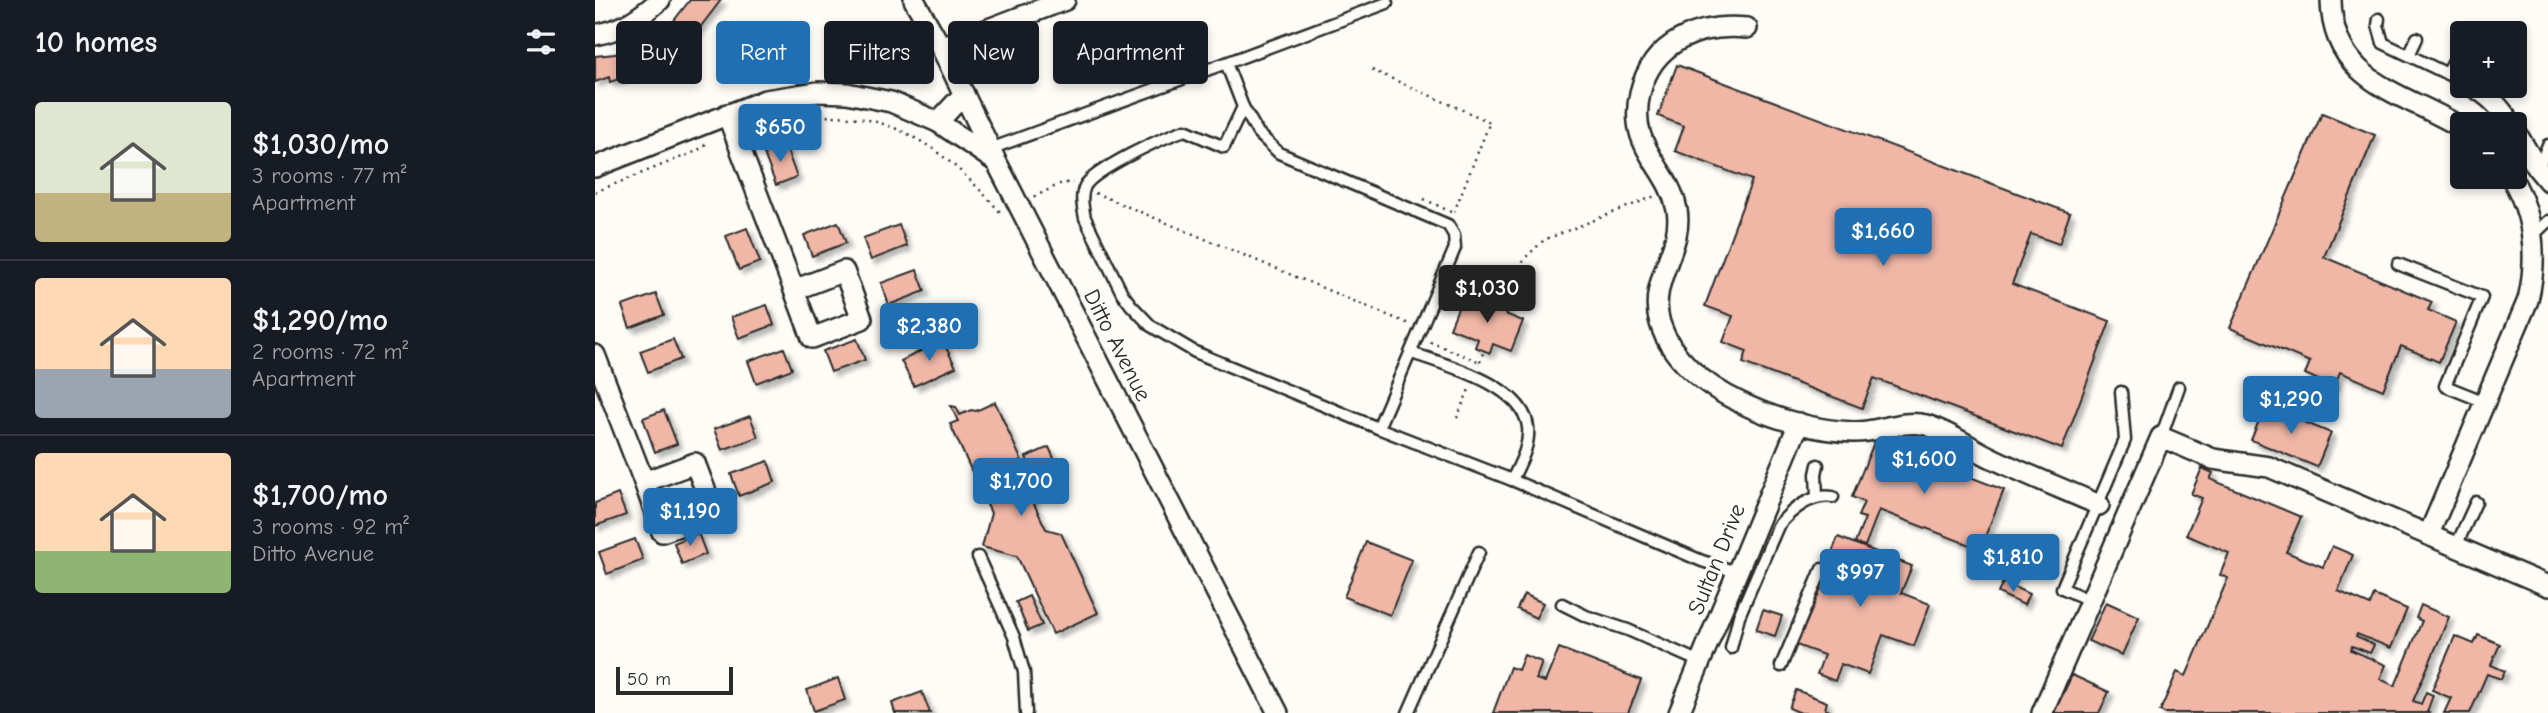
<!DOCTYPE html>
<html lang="en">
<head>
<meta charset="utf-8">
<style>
	:root { --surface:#171b24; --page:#20242c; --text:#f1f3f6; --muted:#9ea1a6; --line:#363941; --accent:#1f6fb2 }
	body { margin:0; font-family:"Comic Neue",sans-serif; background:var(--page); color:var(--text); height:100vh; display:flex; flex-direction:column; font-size:26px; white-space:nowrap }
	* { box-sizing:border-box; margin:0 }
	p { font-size:23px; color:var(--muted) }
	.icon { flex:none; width:38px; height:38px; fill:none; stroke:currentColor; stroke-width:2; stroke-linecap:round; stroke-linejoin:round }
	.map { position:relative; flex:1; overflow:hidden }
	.details { display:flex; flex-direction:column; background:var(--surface); width:595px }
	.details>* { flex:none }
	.hud { position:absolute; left:21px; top:21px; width:665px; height:63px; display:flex; gap:14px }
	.fabs { position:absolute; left:1855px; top:21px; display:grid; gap:14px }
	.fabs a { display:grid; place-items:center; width:77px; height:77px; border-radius:7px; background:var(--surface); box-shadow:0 4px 10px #0003; font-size:35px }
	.scale { position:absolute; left:21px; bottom:18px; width:117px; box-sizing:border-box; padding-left:7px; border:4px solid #2b2b2b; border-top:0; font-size:19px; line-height:24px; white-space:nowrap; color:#2b2b2b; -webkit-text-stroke:5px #fdfcf7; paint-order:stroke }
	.price { position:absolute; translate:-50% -60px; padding:0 16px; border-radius:7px; background:var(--accent); color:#fff; font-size:23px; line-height:46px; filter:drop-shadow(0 2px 4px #0008) }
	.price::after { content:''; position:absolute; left:50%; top:42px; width:21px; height:16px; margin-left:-10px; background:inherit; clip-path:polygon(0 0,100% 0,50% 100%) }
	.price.current { background:#222; color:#fff }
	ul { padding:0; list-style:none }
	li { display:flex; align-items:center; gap:21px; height:175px; padding:0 35px }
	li+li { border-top:2px solid var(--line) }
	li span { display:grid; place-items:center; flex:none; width:196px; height:140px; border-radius:7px; color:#555 }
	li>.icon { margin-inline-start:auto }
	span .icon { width:84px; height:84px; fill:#fffc; stroke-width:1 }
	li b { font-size:30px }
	h2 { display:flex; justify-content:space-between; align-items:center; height:84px; padding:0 35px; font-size:30px }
	.chip { padding:0 24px; border-radius:7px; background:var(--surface); box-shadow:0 4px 10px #0003; font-size:24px; line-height:63px }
	.chip.current { background:var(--accent); color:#fff }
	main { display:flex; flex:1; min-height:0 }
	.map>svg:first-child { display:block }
</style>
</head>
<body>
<main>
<section class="details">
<h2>10 homes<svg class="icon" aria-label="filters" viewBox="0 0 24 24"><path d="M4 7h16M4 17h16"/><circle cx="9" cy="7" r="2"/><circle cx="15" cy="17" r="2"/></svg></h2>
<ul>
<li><span style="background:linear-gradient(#dfe7d0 65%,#c2b280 0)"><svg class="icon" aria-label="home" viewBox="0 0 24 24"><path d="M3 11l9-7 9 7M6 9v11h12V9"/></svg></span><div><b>$1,030/mo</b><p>3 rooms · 77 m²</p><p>Apartment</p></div></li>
<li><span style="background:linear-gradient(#ffd9b3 65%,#9aa5b1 0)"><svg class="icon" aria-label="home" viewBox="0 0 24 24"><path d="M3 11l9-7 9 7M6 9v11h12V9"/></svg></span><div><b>$1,290/mo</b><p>2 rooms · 72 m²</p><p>Apartment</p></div></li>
<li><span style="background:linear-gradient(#ffd9b3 70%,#8fb573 0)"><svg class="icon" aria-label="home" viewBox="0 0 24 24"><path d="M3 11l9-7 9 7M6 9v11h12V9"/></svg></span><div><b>$1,700/mo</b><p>3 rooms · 92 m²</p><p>Ditto Avenue</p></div></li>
</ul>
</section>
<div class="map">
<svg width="1953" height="713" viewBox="0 0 1953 713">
	<defs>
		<filter id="shadow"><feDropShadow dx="4.5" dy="4.5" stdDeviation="2" flood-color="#0004"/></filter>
	</defs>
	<rect width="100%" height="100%" fill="#fdfcf7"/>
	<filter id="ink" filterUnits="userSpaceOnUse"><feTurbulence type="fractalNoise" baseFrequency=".0143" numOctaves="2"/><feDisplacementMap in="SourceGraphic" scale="14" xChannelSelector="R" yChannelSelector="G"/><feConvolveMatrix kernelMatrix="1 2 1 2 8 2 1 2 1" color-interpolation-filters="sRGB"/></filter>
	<g filter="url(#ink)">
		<g fill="#f0b7a7" stroke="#2b2b2b" stroke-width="2" filter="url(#shadow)">
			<polygon points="95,0 126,0 90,47 70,32"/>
			<polygon points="64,38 73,63 15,82 14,77 0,82 0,56 20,54"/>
			<polygon points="1082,65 1475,213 1464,244 1436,234 1417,284 1515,321 1467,449 1279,378 1267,408 1148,363 1152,351 1128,342 1138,316 1110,306 1157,180 1080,151 1089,126 1063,116"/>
			<polygon points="1727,113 1780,135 1729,257 1837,302 1833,310 1861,322 1844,362 1806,346 1788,390 1745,372 1739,387 1710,374 1715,362 1635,328"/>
			<polygon points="189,143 202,177 181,185 168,151"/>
			<polygon points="243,222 251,243 217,256 209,235"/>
			<polygon points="304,225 312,246 276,260 268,238"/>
			<polygon points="152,228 165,262 144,270 131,236"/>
			<polygon points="322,270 330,291 294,305 286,283"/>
			<polygon points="61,294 69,315 35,328 27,306"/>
			<polygon points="867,298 895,308 897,303 912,309 910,314 928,321 916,351 898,344 895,353 880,347 883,339 855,328"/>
			<polygon points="172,305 179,325 144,338 136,317"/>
			<polygon points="78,339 86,359 53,372 45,351"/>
			<polygon points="262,339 270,360 236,372 228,351"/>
			<polygon points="347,340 361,367 319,386 306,361"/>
			<polygon points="189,348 197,369 161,383 153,361"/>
			<polygon points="400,402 441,492 438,502 451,529 466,533 503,613 458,634 422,556 387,547 396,513 355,424 363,421 356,406 361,407 365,415 376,410 381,411"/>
			<polygon points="1670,406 1736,433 1722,467 1656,440"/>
			<polygon points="69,410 82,444 60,452 48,418"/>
			<polygon points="155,416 163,437 127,450 119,429"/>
			<polygon points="1280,440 1409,490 1385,549 1284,510 1270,546 1260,543 1270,518 1263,516 1269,502 1257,497"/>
			<polygon points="454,447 464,470 441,480 431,457"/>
			<polygon points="173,461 180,482 144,496 136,474"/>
			<polygon points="1607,468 1618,473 1615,479 1706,517 1691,552 1728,567 1737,546 1758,555 1743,591 1775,605 1779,595 1812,609 1796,648 1762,634 1761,637 1779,645 1775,653 1757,646 1756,650 1791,665 1785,679 1800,686 1827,621 1821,618 1826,605 1854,617 1818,701 1826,704 1831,692 1838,695 1832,712 1835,713 1569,713 1565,711 1582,672 1591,676 1633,578 1625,575 1634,553 1591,535 1607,498 1596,494"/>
			<polygon points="23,494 31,515 0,526 0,503"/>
			<polygon points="103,533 111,554 87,564 79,543"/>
			<polygon points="1243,537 1317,566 1306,593 1335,604 1319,646 1288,635 1273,674 1246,664 1240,681 1222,674 1229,655 1201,645"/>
			<polygon points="40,539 48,560 12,574 4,552"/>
			<polygon points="771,542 817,560 795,615 749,597"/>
			<polygon points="1408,582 1434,594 1429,605 1403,593"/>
			<polygon points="929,594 948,603 941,618 922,609"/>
			<polygon points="434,596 447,625 433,631 421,602"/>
			<polygon points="1511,602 1544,617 1527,655 1493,641"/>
			<polygon points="1168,610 1187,616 1180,636 1161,630"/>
			<polygon points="1883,635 1905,644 1896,665 1910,671 1906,679 1892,674 1875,713 1849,713 1856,698 1837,690 1860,636 1879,644"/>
			<polygon points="964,648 1046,680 1033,713 898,713 915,667 923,670 929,655 947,662 941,679 950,682"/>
			<polygon points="1477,675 1514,692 1504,713 1459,713"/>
			<polygon points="243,678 250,700 219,711 212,690"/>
			<polygon points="1201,690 1232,702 1230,709 1239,713 1206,713 1194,708"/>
			<polygon points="327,692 335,713 300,713 297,703"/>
		</g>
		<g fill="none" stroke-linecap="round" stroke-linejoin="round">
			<g stroke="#2b2b2b" stroke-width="15">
				<g id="lane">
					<polyline points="1784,19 1783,25 1788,43 1867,81"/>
					<polyline points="1814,55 1822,38"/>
					<polyline points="631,63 792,3"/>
					<polyline points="1852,74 1863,54"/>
					<polyline points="648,107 663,133 684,153 853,225 859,235 860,248 783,428"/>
					<path d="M 395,149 L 631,63 L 648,107 L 629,147 L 590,130 C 569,137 500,169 490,186 C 485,196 488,208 490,218 L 527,293 L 536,305 L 556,326 L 600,352 L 783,428 L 917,480 L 1107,561 L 1141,572"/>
					<polyline points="1943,169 1953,145"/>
					<polyline points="1937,236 1953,221"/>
					<polyline points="1803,264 1887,297 1850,386 1890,402"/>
					<path d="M 817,353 C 851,365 928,385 933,427 C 935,446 925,463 917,480"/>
					<polyline points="1566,437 1584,387"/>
					<polyline points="1222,497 1221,474 1223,465"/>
					<polyline points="1861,546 1881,502"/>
					<polyline points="383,557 419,637 429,672 431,713"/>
					<polyline points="1496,601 1467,588 1530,440 1526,392"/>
					<polyline points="967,604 991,616 1033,630 1105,662"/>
					<path d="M 1136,648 L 1144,616 L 1183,526 C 1196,510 1217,493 1238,497"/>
					<polyline points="1186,666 1227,569"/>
					<polyline points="813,713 884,552"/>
				</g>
			</g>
			<g stroke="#2b2b2b" stroke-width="24">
				<g id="street">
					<polyline points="319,0 346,47 401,161 683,713"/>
					<path d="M 1736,0 C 1737,84 1811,93 1867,128"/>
					<path d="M 1152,28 C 1104,23 1057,42 1045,93 C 1032,150 1073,164 1082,210 C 1089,249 1052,281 1065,323 C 1086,392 1194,430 1258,432 C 1283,433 1306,419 1331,425 C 1355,432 1375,448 1397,458 C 1432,475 1468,489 1504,505"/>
					<path d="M 0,35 C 29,29 43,19 65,0"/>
					<polyline points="346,47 470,0"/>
					<path d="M 1877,86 C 1895,96 1905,107 1916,124"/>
					<polyline points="132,114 199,290"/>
					<polyline points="343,122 369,94"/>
					<polyline points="1920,131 1943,169 1953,181"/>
					<polyline points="0,167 170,100 223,92 252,93 296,102 343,122 400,161"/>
					<polygon points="249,271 267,319 217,338 199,290"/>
					<polyline points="0,355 49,482"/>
					<polygon points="100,463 119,513 67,532 49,482"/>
					<path d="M 1834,534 L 1933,300 C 1943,257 1939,215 1916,177"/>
					<polyline points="1084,713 1204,423"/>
					<polyline points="1447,713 1566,437 1618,459 1674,467 1953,586"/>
				</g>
			</g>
			<g stroke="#2b2b2b" stroke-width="2.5" stroke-dasharray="2 5" stroke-linecap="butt">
				<polyline points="777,70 895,122 859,212"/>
				<path d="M 156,130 C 176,126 198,119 219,117 C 301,109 355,155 406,213 L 408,212"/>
				<polyline points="0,192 102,151 113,142"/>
				<polyline points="500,193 814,324"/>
				<polyline points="439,197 467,183 478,183"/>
				<polyline points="829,199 860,214"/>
				<polyline points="905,306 930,258 949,240 1060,196"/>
				<polyline points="835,342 885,362 884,364"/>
				<polyline points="885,362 889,350"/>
				<polyline points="862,418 875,387"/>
			</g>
			<use href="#lane" stroke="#fdfcf7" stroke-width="10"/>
			<use href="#street" stroke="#fdfcf7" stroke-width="19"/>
		</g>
	</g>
	<g text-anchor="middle" stroke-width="7" stroke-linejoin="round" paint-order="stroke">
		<g font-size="23" fill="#2b2b2b" stroke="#fdfcf7">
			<text transform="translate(523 345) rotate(63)" y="8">Ditto Avenue</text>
			<text transform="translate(1121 559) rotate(-68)" y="8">Sultan Drive</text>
		</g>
	</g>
</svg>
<div class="fabs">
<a>+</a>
<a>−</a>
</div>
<div class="scale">50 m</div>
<b class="price" style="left:185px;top:164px">$650</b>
<b class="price" style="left:1288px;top:268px">$1,660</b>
<b class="price current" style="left:892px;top:325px">$1,030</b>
<b class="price" style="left:334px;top:363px">$2,380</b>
<b class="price" style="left:1696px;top:436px">$1,290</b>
<b class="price" style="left:1329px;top:496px">$1,600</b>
<b class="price" style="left:426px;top:518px">$1,700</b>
<b class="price" style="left:95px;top:548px">$1,190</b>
<b class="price" style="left:1418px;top:594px">$1,810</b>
<b class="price" style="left:1265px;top:609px">$997</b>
<div class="hud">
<a class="chip">Buy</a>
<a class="chip current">Rent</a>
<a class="chip">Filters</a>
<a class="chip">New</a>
<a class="chip">Apartment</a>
</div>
</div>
</main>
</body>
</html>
